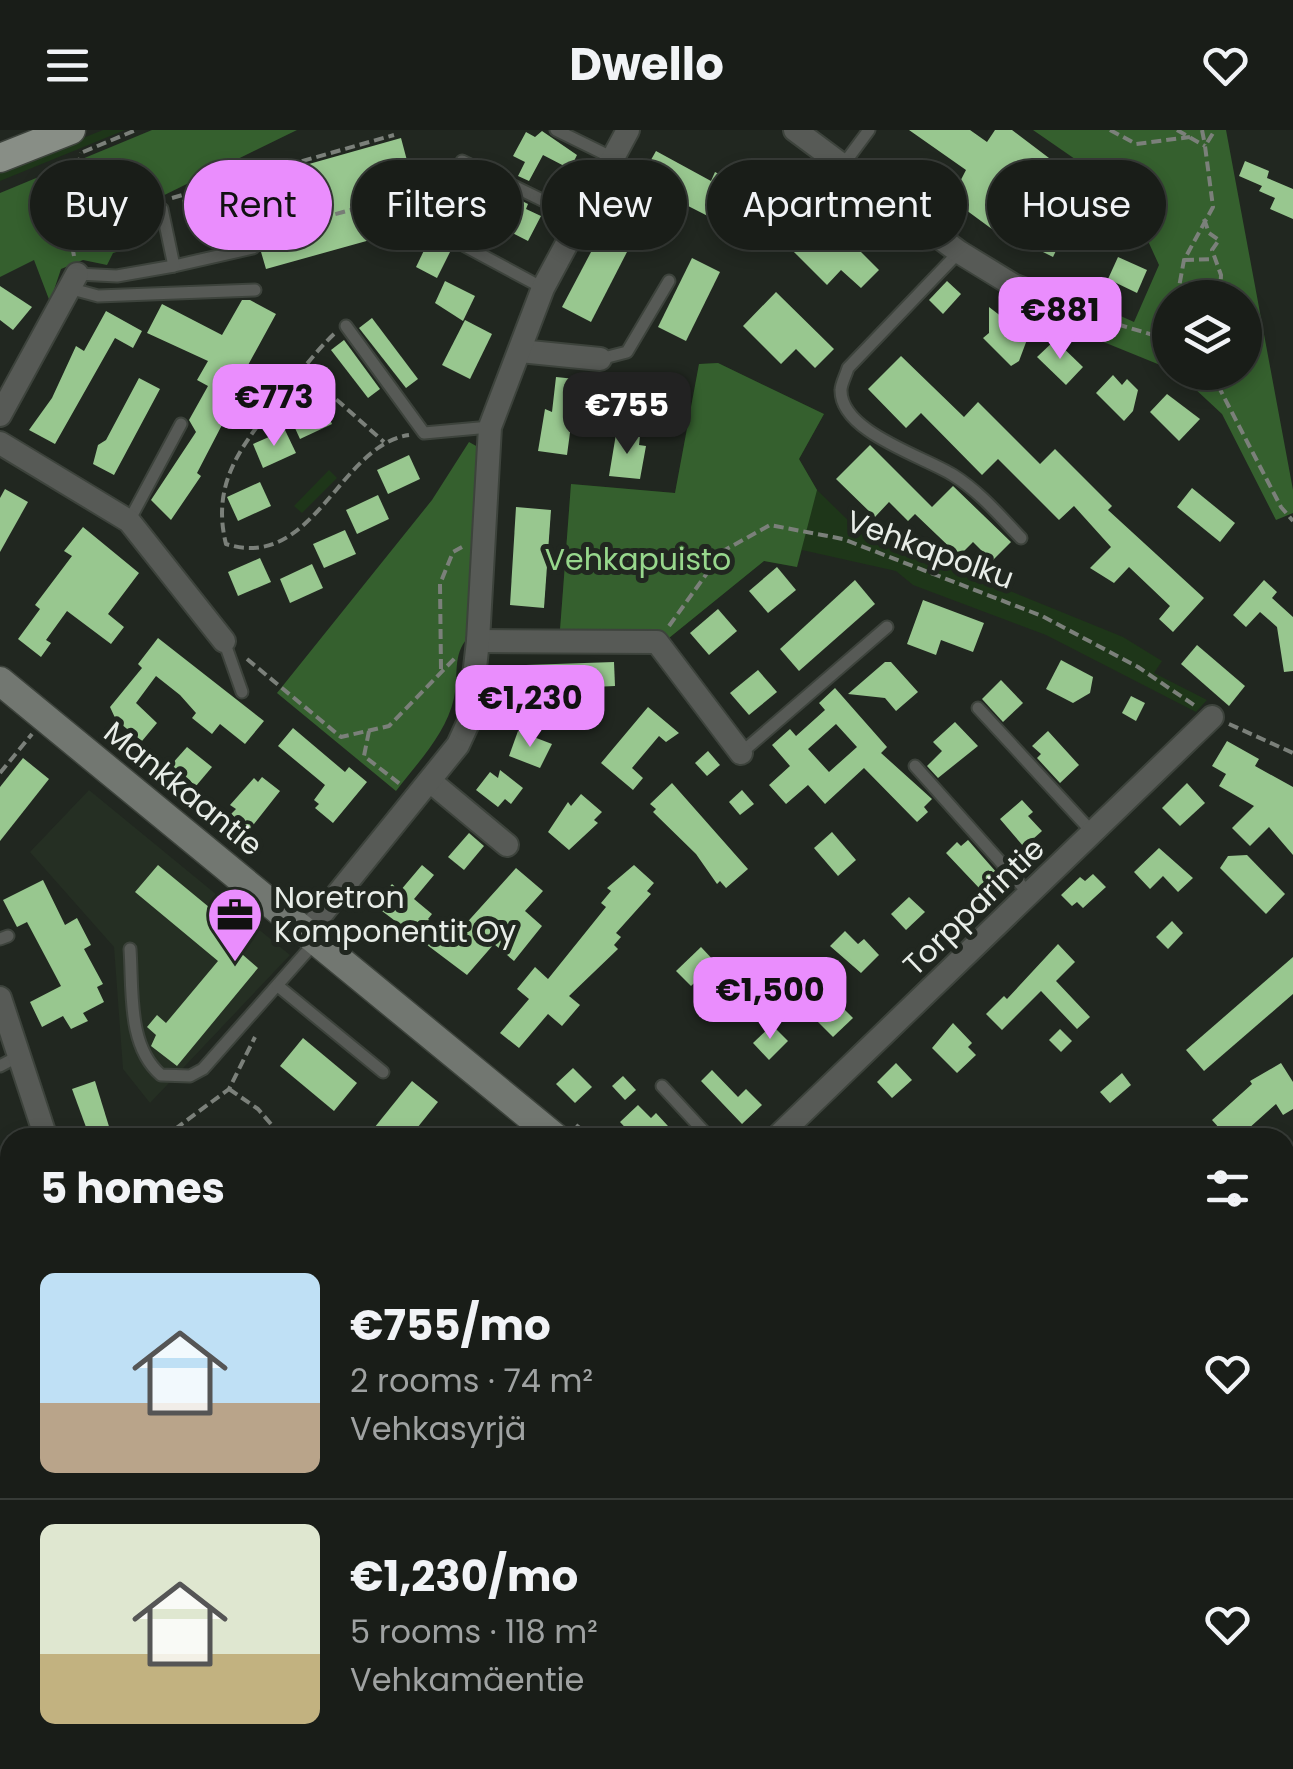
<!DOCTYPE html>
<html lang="en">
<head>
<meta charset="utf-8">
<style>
	:root { --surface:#191d18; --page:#222621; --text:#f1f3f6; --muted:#9fa2a2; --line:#373b37; --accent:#ea8dfd }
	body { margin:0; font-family:Poppins,sans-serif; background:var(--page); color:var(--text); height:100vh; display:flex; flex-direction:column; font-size:38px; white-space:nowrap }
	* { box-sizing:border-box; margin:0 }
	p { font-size:32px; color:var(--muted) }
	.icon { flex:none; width:55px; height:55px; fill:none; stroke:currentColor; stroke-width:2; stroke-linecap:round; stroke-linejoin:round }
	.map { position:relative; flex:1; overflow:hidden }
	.drawer { position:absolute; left:0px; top:998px; width:1295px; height:642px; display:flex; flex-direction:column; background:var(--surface); border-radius:30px 30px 0 0; box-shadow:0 5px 15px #0003,0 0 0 2px var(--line) }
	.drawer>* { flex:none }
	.banner { position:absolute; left:30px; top:30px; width:1235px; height:90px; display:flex; gap:20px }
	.buttons { position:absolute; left:1152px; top:150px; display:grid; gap:20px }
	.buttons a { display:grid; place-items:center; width:110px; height:110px; border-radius:50%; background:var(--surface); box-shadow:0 5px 15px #0003,0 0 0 2px var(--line); font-size:50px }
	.price { position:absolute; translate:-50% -85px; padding:0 22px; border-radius:20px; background:var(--accent); color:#111; font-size:32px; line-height:65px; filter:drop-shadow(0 2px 5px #0008) }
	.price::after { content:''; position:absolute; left:50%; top:60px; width:30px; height:22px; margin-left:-15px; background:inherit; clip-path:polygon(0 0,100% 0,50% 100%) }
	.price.on { background:#222; color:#fff }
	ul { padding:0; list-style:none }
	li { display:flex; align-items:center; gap:30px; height:250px; padding:0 40px }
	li+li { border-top:2px solid var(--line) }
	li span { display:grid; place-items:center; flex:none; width:280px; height:200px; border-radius:15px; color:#555 }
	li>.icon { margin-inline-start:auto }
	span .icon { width:120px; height:120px; fill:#fffc; stroke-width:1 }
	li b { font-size:42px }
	h2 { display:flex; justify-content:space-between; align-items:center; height:120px; padding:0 40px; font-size:42px }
	.pill { padding:0 35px; border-radius:45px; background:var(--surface); box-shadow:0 5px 15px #0003,0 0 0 2px var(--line); font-size:35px; line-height:90px }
	.pill.on { background:var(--accent); color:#111 }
	header { display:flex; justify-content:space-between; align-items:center; height:130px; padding:0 40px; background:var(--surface); font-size:45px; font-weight:700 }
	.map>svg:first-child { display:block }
</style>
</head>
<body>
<header><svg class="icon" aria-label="menu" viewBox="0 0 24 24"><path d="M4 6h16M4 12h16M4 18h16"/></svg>Dwello<svg class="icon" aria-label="heart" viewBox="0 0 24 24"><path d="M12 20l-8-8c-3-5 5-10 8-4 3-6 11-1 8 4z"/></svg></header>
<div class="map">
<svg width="1293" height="1639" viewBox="0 0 1293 1639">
	<rect width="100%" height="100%" fill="#212720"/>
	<polygon fill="#252f23" points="89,660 290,825 150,973 123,939 114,817 30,722"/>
	<g fill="#1e3619">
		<polygon points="103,0 125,0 0,51 0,41"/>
		<polygon points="718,233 824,284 799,329 817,360 857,399 1123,507 1162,531 1154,543 1207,570 1196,582 1046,505 913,455 896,441 802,420 797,437 764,431 669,508 644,500 560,500 571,354 675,363 699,234"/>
		<polygon points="329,340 337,348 302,383 294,376"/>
	</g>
	<g fill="#35602e">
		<polygon points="152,0 297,0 138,78 141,115 113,123 107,135 83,130 61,139 50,172 34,130 0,147 0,63"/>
		<polygon points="1033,0 1226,0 1293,360 1293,383 1276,390 1222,284 1178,243 1245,242 1245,168 1170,168 1170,239 1074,200 1087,171 1134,192 1159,135 1127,65"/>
		<polygon points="718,233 824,284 799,329 817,360 797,437 764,431 669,508 644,500 560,500 571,354 675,363 699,234"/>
		<path d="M 469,312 L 478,317 L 468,508 C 452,524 459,547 454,568 C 446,604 418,632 396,661 L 277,563 L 432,370 Z"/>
		<polygon points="940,1630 1102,1630 1139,1639 928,1639"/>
	</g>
	<g fill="#98c78f" fill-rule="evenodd">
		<polygon points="909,0 970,0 987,12 995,0 1012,0 1049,28 996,102 951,69 966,40"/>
		<polygon points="542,1 577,25 570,39 543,25 529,51 518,46 525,32 513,26 526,2 535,7"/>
		<polygon points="401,8 409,38 391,43 406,100 266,139 250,84 190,99 182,70"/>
		<polygon points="656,21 711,51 715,42 727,48 730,43 761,59 759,65 771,71 751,108 639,51"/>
		<polygon points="1245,31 1269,41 1267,48 1293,59 1293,89 1270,79 1275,68 1259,61 1262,56 1239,46"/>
		<polygon points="464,42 510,71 512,66 528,74 526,79 541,86 528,111 472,82 469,89 444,77"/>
		<polygon points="1099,75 1128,88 1118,111 1089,98"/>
		<polygon points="822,83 879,140 861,158 841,140 827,155 789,117"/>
		<polygon points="1045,88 1067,98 1053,127 1031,116"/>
		<polygon points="600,105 628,120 591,192 562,177"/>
		<polygon points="430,108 452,118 437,148 416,137"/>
		<polygon points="1118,127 1147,140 1137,163 1108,149"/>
		<polygon points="692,128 720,142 686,211 658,197"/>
		<polygon points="445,151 475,166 463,191 435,173"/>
		<polygon points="947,151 961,164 943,184 929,170"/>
		<polygon points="0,156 32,177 13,200 0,190"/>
		<polygon points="776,162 834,219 815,238 796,219 781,234 743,196"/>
		<polygon points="242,170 250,170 276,184 218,290 223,293 197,343 201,346 171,390 151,370 196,302 189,290 208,256 197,250 208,231 147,203 162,174 222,205"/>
		<polygon points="989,177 1028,207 1019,231 1011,236 983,208 989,203"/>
		<polygon points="106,181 142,201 133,218 115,208 55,314 29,300 52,268 76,216 84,221"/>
		<polygon points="372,188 418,249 406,258 359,198"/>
		<polygon points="465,190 492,204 470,249 442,235"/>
		<polygon points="344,210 380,259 368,268 331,220"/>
		<polygon points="1055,210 1083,237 1066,255 1037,227"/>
		<polygon points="901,226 964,287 978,272 1040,334 1055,319 1112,376 1108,380 1204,468 1173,502 1159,489 1170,476 1129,437 1114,453 1090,438 1111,417 1074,376 1059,390 998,329 982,345 921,283 906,298 868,259"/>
		<polygon points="648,242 672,244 671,253 678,254 672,287 640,284"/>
		<polygon points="1113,245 1122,255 1127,249 1138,260 1133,281 1124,291 1096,263"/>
		<polygon points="556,247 595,251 592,282 573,280 567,325 538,321 545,279 552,282"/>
		<polygon points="139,248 160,259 114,345 93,334 98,315 106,310"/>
		<polygon points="1167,264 1200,289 1179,311 1150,282"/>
		<polygon points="321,271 332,294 300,309 289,285"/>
		<polygon points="285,300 296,323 263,338 253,314"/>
		<polygon points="616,304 640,306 639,315 646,316 640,349 609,346"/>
		<polygon points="870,315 932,377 953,356 1011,412 992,431 973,412 959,426 915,384 908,391 889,372 875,387 836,349"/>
		<polygon points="409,325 420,349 388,364 377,340"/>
		<polygon points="260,352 271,376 238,391 227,367"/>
		<polygon points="1192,358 1235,393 1220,412 1177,377"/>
		<polygon points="5,359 28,372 0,422 0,368"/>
		<polygon points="378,365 389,389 357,404 346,380"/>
		<polygon points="516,377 551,380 544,478 510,475"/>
		<polygon points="83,397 139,443 108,484 124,497 111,514 67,481 46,510 51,513 41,527 18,509 40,479 35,475 72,426 64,421"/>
		<polygon points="345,400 356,424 324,438 313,414"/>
		<polygon points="260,428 271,452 238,466 228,442"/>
		<polygon points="312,434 323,458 290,473 280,449"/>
		<polygon points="777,437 796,460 768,483 749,461"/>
		<polygon points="855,450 875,474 799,541 780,519"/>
		<polygon points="1264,450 1277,462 1272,468 1293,487 1293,541 1284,542 1277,497 1260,482 1246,497 1233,485"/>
		<polygon points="923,470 984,493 973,522 941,510 936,525 907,514"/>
		<polygon points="718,479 737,501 709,525 690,503"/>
		<polygon points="158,508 264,591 245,614 220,594 212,604 192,588 196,583 180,565 156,546 136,573 157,593 142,611 116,590 110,577 142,538 138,534"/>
		<polygon points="1197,515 1245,556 1229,576 1181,534"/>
		<polygon points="1061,530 1093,547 1090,563 1073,573 1046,559"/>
		<polygon points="614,532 615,556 527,560 526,535"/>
		<polygon points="885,532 891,532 918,562 896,581 885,568 848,564"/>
		<polygon points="758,540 777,562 749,585 730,563"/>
		<polygon points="1001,550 1023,573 1003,592 982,569"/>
		<path d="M 835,558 L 887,617 L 881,623 L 932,669 L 924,677 L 928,682 L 917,692 L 864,638 L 825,674 L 808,655 L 786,674 L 769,655 L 790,636 L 772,615 L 790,599 L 796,606 L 825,580 L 819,573 ZM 836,594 L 857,617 L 829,642 L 808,619 Z"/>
		<polygon points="1131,566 1145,573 1136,591 1122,583"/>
		<polygon points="648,577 679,603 666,612 659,606 632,638 643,648 633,660 601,633"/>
		<polygon points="955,592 978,616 938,648 927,636 942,621 933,612"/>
		<polygon points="293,598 345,642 349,637 367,652 333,693 315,678 319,674 314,670 325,655 278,616"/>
		<polygon points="518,601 552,614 540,638 509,626"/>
		<polygon points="1048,601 1079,635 1060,653 1037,628 1041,624 1032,616"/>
		<polygon points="1227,611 1259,629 1255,636 1293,657 1293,725 1269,697 1250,716 1232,698 1254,676 1219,656 1226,644 1212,636"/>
		<polygon points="187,617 212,637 196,656 171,635"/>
		<polygon points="708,621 720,635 707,646 695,633"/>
		<polygon points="23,628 49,649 0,711 0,657"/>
		<polygon points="500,640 523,658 511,674 505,669 498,677 476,660 490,642 498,648"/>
		<polygon points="262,647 280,661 250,699 231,684 236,679 230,675 254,648 258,652"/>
		<polygon points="672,653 748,739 726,758 720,751 717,754 696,724 653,682 656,679 650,674"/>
		<polygon points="1187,653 1205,673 1180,696 1162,678"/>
		<polygon points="742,660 754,674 740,685 729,672"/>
		<polygon points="581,664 602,682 594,690 598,693 569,720 548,702 568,672 571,676"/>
		<polygon points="1022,670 1033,682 1028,686 1042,701 1024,717 1000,689"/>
		<polygon points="832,702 856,730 838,746 814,718"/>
		<polygon points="469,703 484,716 464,740 448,727"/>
		<polygon points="968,710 997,743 980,759 946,723 957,712 961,716"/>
		<polygon points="1159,718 1193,748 1178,762 1163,746 1150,759 1134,742"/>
		<polygon points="1247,725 1285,764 1266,784 1220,738 1228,726"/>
		<polygon points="158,735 238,801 228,812 258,838 177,936 151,916 156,905 147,897 157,885 166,893 218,831 135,762"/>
		<polygon points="422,735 434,745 414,769 432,784 428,789 453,808 516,738 543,761 525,781 542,796 514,831 494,814 467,845 374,775 392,754 400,761"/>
		<polygon points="634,735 654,753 647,761 651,764 616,803 621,807 614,815 618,819 569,866 580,875 562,896 548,884 519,918 500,903 529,869 517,859 535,837 548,849 606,777 601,773 611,761 607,758"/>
		<polygon points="1093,744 1106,757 1083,778 1077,772 1072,776 1061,765 1080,747 1085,751"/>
		<polygon points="43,750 65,795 77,788 91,815 84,819 103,854 97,857 104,872 83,883 88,891 71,899 63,886 42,897 30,872 61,856 27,792 17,797 3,770"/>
		<polygon points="909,767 925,782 906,800 891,784"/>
		<polygon points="1172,791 1183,803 1168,819 1156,807"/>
		<polygon points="845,801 858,814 864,809 879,825 861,843 830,816"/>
		<polygon points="1058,814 1075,832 1056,851 1090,887 1077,899 1041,861 1002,900 986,884 1004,866 1007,869"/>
		<polygon points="701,817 716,833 691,856 676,841"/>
		<polygon points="1293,827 1293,864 1204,941 1186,920"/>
		<polygon points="836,871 853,888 833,907 816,890"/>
		<polygon points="953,893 972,913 968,917 976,925 957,943 932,918"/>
		<polygon points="772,895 788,911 769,930 753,913"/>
		<polygon points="1060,899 1072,911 1061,922 1049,910"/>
		<polygon points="303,908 357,953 334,981 280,936"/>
		<polygon points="896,933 912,950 892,968 877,952"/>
		<polygon points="1281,933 1293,952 1293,979 1283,985 1276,974 1238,1008 1228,1008 1212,990 1252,954 1250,951"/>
		<polygon points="573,938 592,957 575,973 556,954"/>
		<polygon points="712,940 738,967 746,959 762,975 742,994 701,951"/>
		<polygon points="1122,943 1131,955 1110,973 1100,962"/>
		<polygon points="623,946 636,960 625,970 612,956"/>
		<polygon points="95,951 111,1003 90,1008 72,959"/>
		<polygon points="412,951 438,972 409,1008 366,1008"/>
		<polygon points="638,975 651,988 656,983 679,1008 635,1008 620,992"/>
	</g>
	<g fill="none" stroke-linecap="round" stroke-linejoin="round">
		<g stroke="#3d433c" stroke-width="15">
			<g id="service">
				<polyline points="556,0 613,28"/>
				<polyline points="462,31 581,89"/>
				<polyline points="843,35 869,0"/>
				<polyline points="881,64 904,41"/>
				<polyline points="463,115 543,158"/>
				<path d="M 959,122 L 848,238 C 846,245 841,254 841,260 C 840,302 925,327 953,345 C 980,362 999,385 1021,408"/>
				<polyline points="174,136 253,118"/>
				<polyline points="77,144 117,146 174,136 162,79"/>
				<polyline points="72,159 98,166 255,160"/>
				<polyline points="346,196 424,303 490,297"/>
				<polyline points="600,229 627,222 669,151"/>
				<polyline points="129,391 181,294"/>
				<polyline points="224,511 242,562"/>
				<polyline points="978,578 1093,703"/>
				<polyline points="741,623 887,497"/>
				<polyline points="915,636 1030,765"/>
				<polyline points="0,809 8,806"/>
				<path d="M 130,819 C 133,860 127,916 161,945 L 190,946 L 203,939 L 317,810"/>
				<polyline points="278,856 383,942"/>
				<polyline points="0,936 19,926"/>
				<polyline points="662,956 710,1008"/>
				<polyline points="0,1074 10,1066"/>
				<polyline points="10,1106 10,1110"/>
				<polyline points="1285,1610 1293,1617"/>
				<polyline points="420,1630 421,1639"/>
				<polyline points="570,1639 599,1630"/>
			</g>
		</g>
		<g stroke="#3d433c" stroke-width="26">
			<g id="minor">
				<polyline points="795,0 959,122 1013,155 1082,182"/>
				<polyline points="520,221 600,229"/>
				<polyline points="0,285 77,144"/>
				<polyline points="0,313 129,391 224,511"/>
				<polyline points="478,511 657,512 741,623"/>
				<polyline points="430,651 507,715"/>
				<polyline points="307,802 458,615 469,591 478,511 490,297 543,158 628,0"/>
				<polyline points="0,868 46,1008"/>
				<polyline points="776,1008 1212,587"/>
				<polyline points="1285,1055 1293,1050"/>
				<polyline points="193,1630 193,1639"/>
			</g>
		</g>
		<g stroke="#3d433c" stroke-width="31">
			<polyline id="tertiary" points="0,1464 10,1463"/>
		</g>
		<g stroke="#3d433c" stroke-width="31">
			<g id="secondary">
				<polyline points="0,551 556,1008"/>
				<polyline points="1285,1489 1293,1491"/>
			</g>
		</g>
		<g stroke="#3d433c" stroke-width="31">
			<polyline id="primary" points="0,28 71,0"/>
		</g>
		<g stroke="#7b807a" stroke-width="4" stroke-dasharray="10 5" stroke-linecap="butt">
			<polyline points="1110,0 1136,14 1190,7"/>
			<polyline points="1177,0 1205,16"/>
			<polyline points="1202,0 1205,15"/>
			<polyline points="83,22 136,0"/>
			<polyline points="234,50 249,103"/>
			<polyline points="172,68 394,5"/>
			<polyline points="1204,89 1209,103 1219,110 1212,120 1221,145 1220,168"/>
			<polyline points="263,104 398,67"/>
			<polyline points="74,126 67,88 81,23"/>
			<polyline points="1184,130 1214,129"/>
			<polyline points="1177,168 1184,130 1213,77 1205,16 1215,0"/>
			<polyline points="1103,190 1170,210"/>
			<path d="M 334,204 C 315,222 300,243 284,263 C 245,311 210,350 226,414 C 314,442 339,315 409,305"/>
			<polyline points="1211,242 1281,377 1293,391"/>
			<polyline points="296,251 328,262 384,312"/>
			<polyline points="669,496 723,421 770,395 843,409 1042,486 1138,537 1194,575"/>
			<polyline points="247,529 341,607 389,596 455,528"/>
			<polyline points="441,539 440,454 453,422 462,417"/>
			<polyline points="1229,594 1293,623"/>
			<polyline points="369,601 364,626 400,654"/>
			<polyline points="0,643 32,604"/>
			<polyline points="229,959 258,979 283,1008"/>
			<polyline points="576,995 592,1008"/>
			<polyline points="163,1008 229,959 255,907"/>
		</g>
		<use href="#service" stroke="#575a56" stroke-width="11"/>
		<use href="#minor" stroke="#575a56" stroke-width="22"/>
		<use href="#tertiary" stroke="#575a56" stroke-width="28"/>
		<use href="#secondary" stroke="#727771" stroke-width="28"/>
		<use href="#primary" stroke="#888e86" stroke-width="28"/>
	</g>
	<defs>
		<g id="office-pin" transform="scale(2.875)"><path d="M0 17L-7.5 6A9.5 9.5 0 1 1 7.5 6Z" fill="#ea8dfd" stroke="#212720"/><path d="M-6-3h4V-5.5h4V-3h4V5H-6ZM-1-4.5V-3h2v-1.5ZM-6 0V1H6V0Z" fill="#111"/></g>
	</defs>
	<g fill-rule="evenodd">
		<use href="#office-pin" x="235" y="785"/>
	</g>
	<g text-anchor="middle" stroke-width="10" stroke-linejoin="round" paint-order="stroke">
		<g font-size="30" fill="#e8ede8" stroke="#212720">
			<text transform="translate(930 420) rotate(20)" y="10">Vehkapolku</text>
			<text transform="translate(183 659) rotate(39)" y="10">Mankkaantie</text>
			<text transform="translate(974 777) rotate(-44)" y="10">Torpparintie</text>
		</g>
		<g font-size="30" fill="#97d78c" stroke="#212720">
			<text x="638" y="440">Vehkapuisto</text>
		</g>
		<g font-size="30" fill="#e8ede8" stroke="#212720" text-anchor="start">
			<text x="274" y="778">Noretron<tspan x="274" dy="34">Komponentit Oy</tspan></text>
		</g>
	</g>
</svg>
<div class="buttons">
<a><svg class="icon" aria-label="layers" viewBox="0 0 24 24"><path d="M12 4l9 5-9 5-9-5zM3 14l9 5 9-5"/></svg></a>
</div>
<b class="price" style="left:1060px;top:232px">€881</b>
<b class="price" style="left:274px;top:319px">€773</b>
<b class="price on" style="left:627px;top:327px">€755</b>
<b class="price" style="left:530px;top:620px">€1,230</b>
<b class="price" style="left:770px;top:912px">€1,500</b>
<div class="banner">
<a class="pill">Buy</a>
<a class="pill on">Rent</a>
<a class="pill">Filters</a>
<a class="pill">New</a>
<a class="pill">Apartment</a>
<a class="pill">House</a>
</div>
<section class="drawer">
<h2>5 homes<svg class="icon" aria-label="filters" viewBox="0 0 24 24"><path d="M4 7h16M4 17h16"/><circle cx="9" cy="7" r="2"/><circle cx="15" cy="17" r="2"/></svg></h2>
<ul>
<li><span style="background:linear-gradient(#bfe0f5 65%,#b9a48a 0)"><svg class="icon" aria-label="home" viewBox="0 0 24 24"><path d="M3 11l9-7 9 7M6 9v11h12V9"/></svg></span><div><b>€755/mo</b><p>2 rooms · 74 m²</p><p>Vehkasyrjä</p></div><svg class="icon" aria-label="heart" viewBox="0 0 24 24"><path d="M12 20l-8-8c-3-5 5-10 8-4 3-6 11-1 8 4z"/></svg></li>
<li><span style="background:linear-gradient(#dfe7d0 65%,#c2b280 0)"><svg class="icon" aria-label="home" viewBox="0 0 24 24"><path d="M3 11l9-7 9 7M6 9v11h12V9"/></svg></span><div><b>€1,230/mo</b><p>5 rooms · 118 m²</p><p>Vehkamäentie</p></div><svg class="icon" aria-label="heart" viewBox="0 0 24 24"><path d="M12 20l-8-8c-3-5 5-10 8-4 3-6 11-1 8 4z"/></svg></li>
</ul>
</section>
</div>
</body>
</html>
